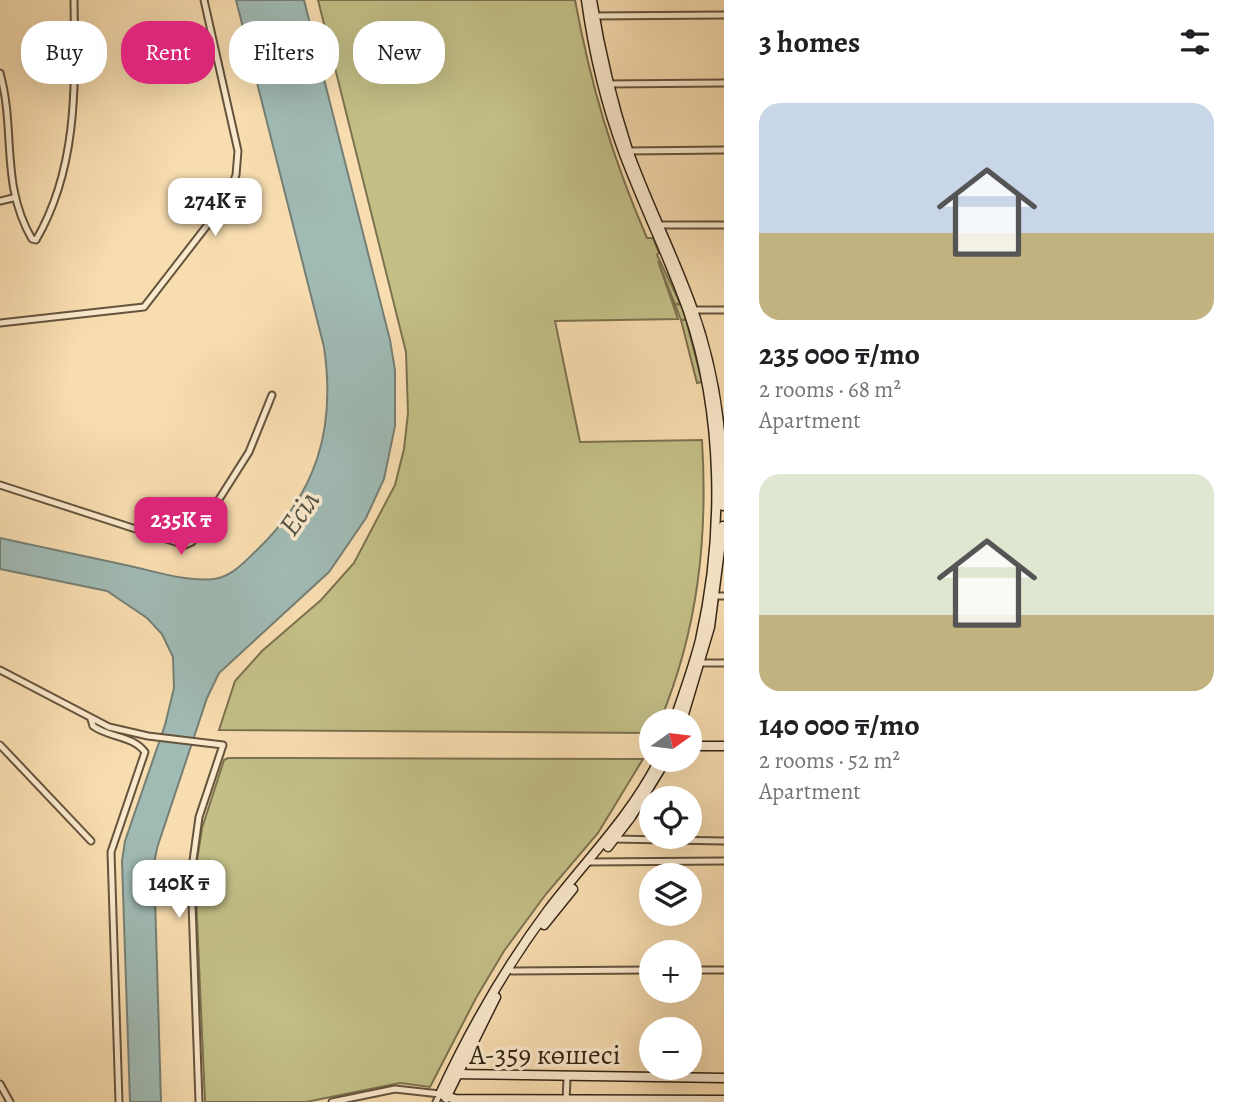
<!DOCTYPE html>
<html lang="en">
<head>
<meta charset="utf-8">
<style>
	:root { --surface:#fff; --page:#f6f6f6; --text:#202124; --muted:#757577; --accent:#db2777 }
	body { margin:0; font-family:Alegreya,serif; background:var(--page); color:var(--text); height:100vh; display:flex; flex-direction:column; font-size:26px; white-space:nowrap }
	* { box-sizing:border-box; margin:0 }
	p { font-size:23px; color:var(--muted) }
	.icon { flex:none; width:38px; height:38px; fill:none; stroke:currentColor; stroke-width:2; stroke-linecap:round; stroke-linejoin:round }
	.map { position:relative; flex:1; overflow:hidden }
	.drawer { display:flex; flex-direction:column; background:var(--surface); width:525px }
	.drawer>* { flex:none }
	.hud { position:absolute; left:21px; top:21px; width:597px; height:63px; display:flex; gap:14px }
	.needle { width:46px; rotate:76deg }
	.tools { position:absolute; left:639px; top:709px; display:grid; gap:14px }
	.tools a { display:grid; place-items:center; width:63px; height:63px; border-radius:50%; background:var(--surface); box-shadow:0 7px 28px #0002; font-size:35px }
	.price { position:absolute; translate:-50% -60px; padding:0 16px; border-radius:14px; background:#fff; color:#222; font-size:23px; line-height:46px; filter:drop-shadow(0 2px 4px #0008) }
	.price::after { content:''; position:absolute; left:50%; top:42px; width:21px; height:16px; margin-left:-10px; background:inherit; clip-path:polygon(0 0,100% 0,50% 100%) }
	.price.active { background:var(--accent); color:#fff }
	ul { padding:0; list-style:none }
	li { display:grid; align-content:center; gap:14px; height:371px; padding:0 35px }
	li span { display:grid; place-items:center; height:217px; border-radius:21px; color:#555 }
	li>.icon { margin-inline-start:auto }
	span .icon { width:126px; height:126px; fill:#fffc; stroke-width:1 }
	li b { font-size:30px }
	h2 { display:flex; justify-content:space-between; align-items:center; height:84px; padding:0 35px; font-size:30px }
	.chip { padding:0 24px; border-radius:28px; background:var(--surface); box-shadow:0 7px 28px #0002; font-size:24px; line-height:63px }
	.chip.active { background:var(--accent); color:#fff }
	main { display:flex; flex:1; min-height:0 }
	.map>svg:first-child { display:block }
</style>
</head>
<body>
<main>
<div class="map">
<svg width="724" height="1102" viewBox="0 0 724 1102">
	<rect width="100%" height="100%" fill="#f8ddb0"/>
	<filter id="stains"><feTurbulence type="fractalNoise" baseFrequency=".00286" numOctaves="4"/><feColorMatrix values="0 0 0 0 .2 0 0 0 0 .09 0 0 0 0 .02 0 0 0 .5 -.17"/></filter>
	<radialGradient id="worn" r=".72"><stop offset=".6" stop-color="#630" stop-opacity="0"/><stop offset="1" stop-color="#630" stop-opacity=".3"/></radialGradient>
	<g fill="#c3bf87" stroke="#7c724f" stroke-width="2">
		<path d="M 318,0 L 575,0 C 591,86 612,157 647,238 L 653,238 L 659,253 L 657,255 L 680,303 L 676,304 L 681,305 L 686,319 L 682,320 L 686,320 L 702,382 L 697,383 L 681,320 L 658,261 L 678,319 L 555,321 L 580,442 L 702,440 C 708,538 698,630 660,721 L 651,721 L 651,733 L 219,730 L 235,681 L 262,651 L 321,600 L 354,563 L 395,485 L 404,449 L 408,413 L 406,352 Z"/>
		<polygon points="228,758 281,758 643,759 598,833 546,894 504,951 476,998 430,1087 400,1083 306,1102 205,1102 195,873 202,828 224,760"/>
	</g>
	<path fill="#a0bab4" stroke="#757f75" stroke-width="2" d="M 236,0 L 304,0 L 390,340 L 395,370 L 395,426 L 384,479 L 366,518 L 329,572 L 219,673 L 207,698 L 157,848 L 154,864 L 161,1102 L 130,1102 L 122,861 L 125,841 L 165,725 L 174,688 L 173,657 L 162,634 L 147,618 L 107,591 L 0,569 L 0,538 C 43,547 87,557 130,566 C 157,572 187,582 214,579 C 233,576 244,562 257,550 C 317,492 336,429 324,347 Z"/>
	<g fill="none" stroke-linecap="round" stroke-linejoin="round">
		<g stroke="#65543d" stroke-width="9">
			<g id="street">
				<polyline points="592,16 724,15"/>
				<path d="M 0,73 C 16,131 0,184 32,239 L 36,240 C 79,166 75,82 74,0"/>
				<polyline points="606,84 724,83"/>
				<polyline points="626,151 724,150"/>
				<polyline points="0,201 13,198"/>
				<polyline points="657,225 724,225"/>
				<polyline points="693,310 724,310"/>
				<polyline points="0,323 144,307 226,201 236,175 238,151 204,0"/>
				<polyline points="0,485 185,545 192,542 249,452 272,395"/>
				<polyline points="713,596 724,596"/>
				<polyline points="699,663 724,663"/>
				<polyline points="0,670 109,727 148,736 223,745 199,817 191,875 199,1102"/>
				<path d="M 91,719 L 93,726 C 109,738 132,735 145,752 L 111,852 L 119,1102"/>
				<polyline points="0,745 91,841"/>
				<polyline points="612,839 724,841"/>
				<polyline points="589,862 724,861"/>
				<polyline points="508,968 512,971 651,970"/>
				<polyline points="690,970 724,970"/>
				<polyline points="0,1084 10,1102"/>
				<polyline points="332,1102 395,1089 440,1094 436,1102"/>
				<polyline points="566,1102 567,1078"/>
			</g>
		</g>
		<g stroke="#342617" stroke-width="11">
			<g id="secondary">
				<path d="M 586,0 C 593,51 606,106 624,154 C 644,207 669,258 688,311 C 723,415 724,534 700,640 C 693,668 683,694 674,721"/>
				<path d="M 592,0 C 600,50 612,101 628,150 C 647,203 673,254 692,307 C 715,370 724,440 723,506"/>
				<polyline points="682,721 710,627 723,526"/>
				<polyline points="690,746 724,746"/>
				<path d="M 659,760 C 630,817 586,860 548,910 C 505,968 470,1029 440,1094 L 455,1099 L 724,1100"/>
				<polyline points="608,847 631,817 666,760"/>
				<polyline points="544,925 573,889"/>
				<polyline points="451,1074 724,1078"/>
				<polyline points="446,1098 496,997"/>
			</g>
		</g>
		<use href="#street" stroke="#fae9cc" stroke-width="5"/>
		<use href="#secondary" stroke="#fae9cc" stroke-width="8"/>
	</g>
	<g text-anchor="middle" stroke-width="7" stroke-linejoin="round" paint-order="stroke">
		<g font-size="28" fill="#342617" stroke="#fae9cc">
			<text x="545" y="1064">А-359 көшесі</text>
		</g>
		<g font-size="30" font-style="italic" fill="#545246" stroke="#fae9cc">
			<text transform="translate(299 513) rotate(-55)" y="10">Есіл</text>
		</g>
	</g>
	<rect width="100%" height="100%" filter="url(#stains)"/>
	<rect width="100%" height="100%" fill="url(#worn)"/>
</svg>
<div class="tools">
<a><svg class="needle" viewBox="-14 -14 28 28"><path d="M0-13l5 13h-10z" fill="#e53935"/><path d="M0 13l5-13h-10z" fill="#757577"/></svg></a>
<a><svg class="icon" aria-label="locate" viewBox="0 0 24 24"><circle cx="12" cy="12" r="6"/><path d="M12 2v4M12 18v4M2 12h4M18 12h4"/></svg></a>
<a><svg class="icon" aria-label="layers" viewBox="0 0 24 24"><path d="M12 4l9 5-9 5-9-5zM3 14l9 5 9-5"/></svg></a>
<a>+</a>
<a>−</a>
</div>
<b class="price" style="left:215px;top:238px">274K ₸</b>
<b class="price active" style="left:181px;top:557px">235K ₸</b>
<b class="price" style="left:179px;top:920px">140K ₸</b>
<div class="hud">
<a class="chip">Buy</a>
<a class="chip active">Rent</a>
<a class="chip">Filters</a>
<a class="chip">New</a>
</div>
</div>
<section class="drawer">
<h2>3 homes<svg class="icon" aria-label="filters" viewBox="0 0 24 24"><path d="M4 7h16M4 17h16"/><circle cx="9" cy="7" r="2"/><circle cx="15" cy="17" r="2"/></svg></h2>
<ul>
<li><span style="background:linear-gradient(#c9d6e8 60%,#c2b280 0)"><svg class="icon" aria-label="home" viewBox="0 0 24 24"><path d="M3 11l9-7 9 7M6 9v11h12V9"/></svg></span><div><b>235 000 ₸/mo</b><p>2 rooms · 68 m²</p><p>Apartment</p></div></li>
<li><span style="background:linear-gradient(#dfe7d0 65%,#c2b280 0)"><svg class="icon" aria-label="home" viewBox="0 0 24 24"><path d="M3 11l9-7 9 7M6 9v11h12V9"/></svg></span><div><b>140 000 ₸/mo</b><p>2 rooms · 52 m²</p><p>Apartment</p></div></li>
</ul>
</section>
</main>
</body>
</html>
